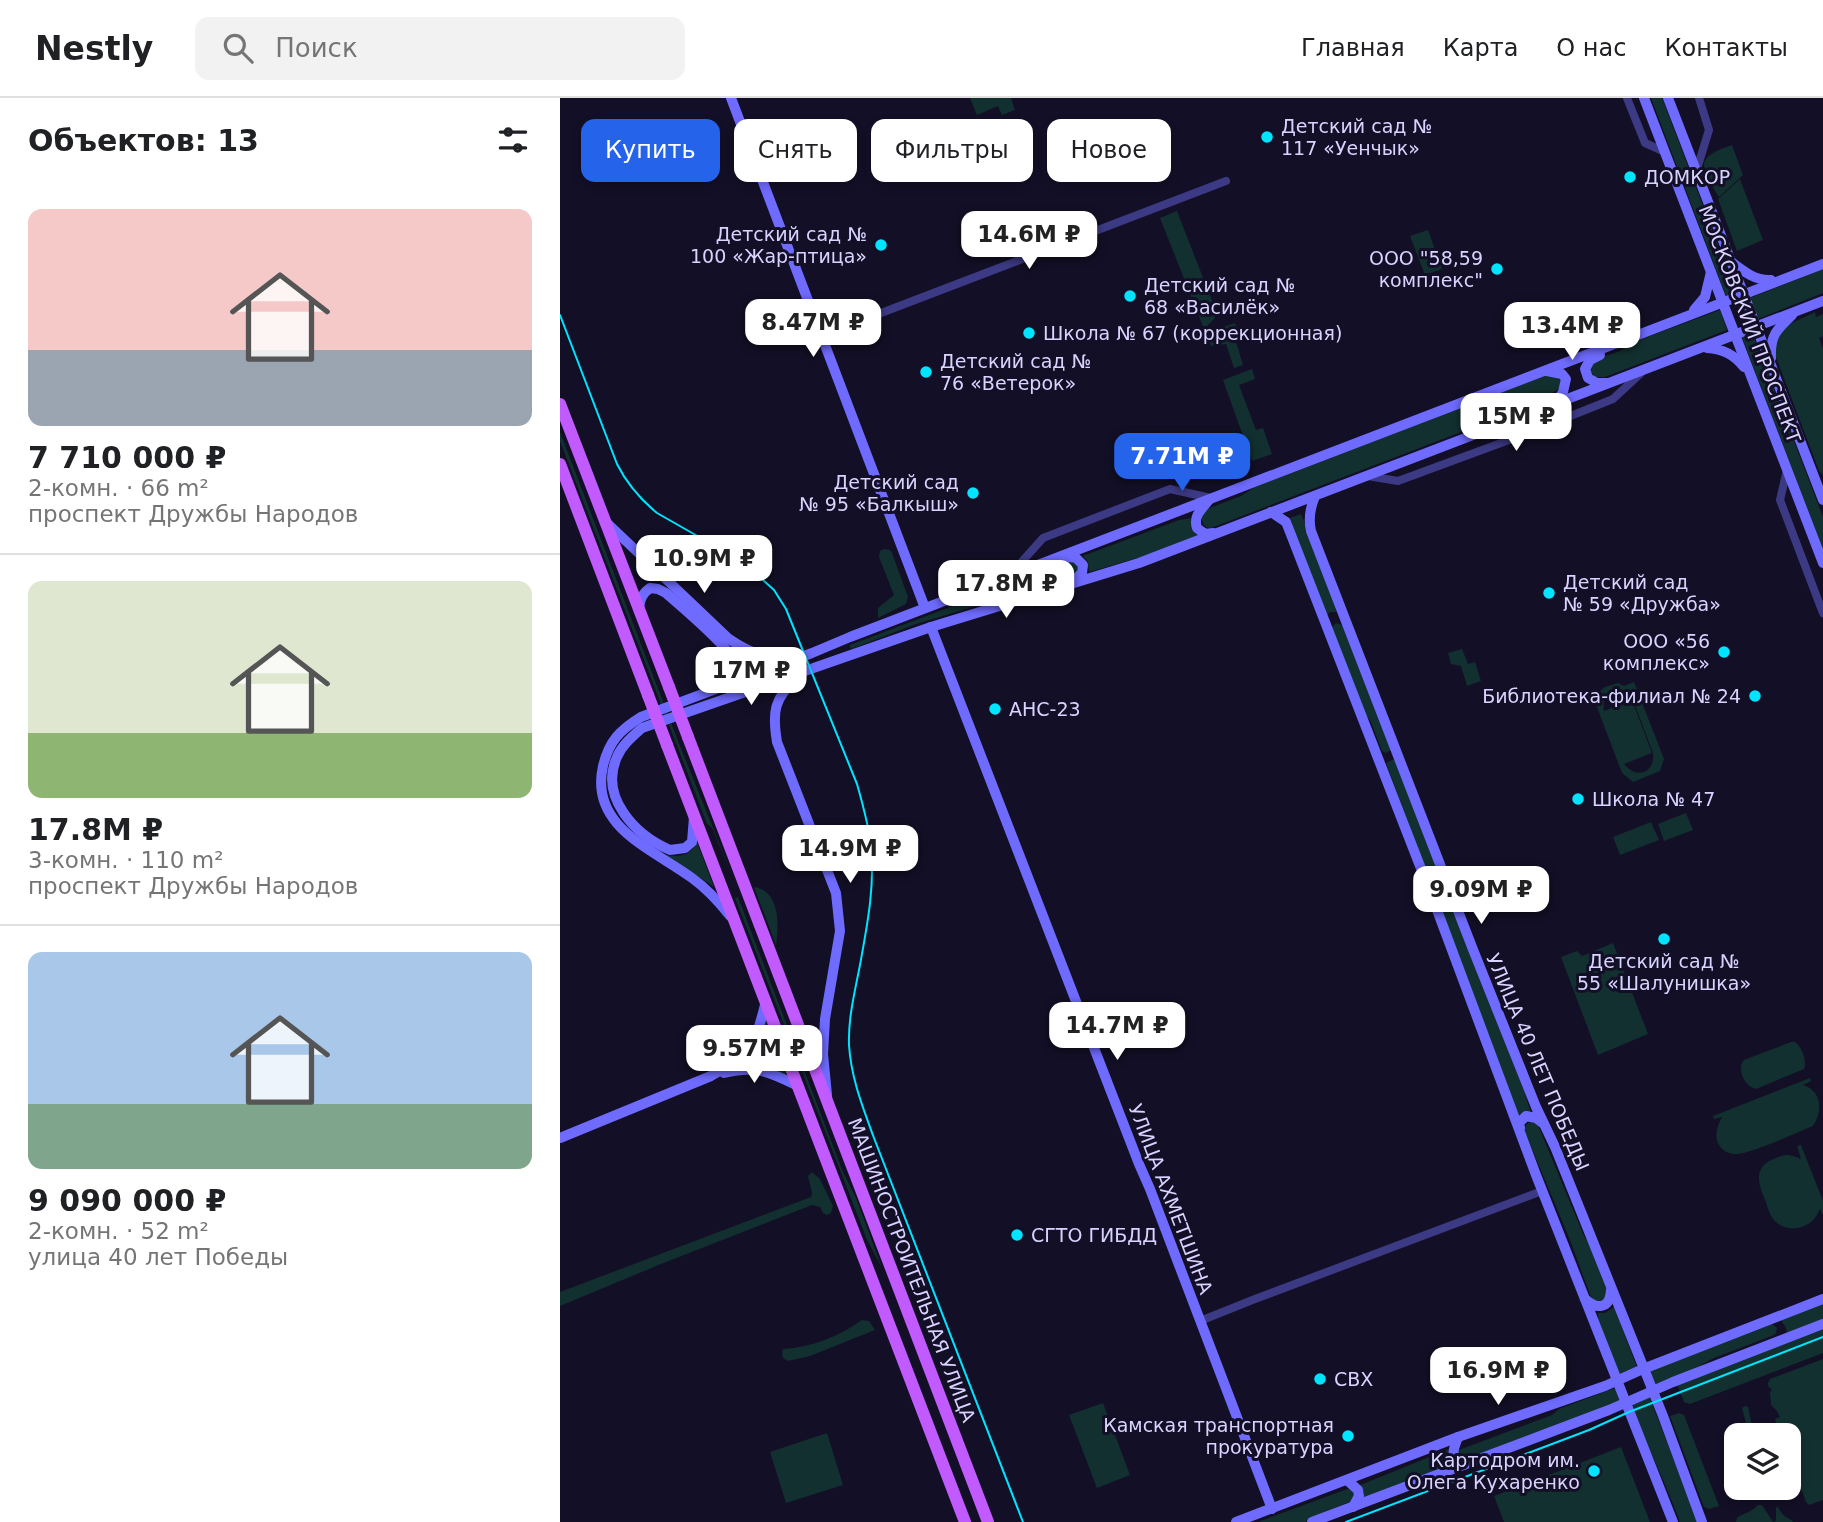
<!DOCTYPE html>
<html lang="ru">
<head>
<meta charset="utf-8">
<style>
	:root { --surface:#fff; --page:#f2f2f2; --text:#202124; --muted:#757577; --line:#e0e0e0; --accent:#2563eb }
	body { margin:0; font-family:"DejaVu Sans",sans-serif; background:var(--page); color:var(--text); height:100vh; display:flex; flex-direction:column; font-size:26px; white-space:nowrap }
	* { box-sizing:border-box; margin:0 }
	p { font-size:23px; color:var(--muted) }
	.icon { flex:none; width:38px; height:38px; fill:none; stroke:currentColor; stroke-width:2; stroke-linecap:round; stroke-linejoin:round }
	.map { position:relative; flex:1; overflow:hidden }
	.sheet { display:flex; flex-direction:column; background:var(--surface); width:560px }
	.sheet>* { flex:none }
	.top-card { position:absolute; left:21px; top:21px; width:665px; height:63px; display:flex; gap:14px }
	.tools { position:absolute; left:1164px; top:1325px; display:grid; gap:14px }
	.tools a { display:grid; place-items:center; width:77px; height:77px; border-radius:14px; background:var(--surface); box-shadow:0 4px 10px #0003; font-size:35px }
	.price { position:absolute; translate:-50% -60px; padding:0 16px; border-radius:14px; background:#fff; color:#222; font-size:23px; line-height:46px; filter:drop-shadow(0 2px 4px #0008) }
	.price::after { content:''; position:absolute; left:50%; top:42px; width:21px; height:16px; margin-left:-10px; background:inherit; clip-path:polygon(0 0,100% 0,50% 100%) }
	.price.active { background:var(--accent); color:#fff }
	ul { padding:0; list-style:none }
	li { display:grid; align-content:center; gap:14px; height:371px; padding:0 28px }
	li+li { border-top:2px solid var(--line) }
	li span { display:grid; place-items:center; height:217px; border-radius:14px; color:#555 }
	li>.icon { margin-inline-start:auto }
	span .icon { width:126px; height:126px; fill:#fffc; stroke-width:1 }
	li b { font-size:30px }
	h2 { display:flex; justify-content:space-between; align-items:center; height:84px; padding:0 28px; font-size:30px }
	.pill { padding:0 24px; border-radius:14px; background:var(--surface); box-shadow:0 4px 10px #0003; font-size:24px; line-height:63px }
	.pill.active { background:var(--accent); color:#fff }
	header { display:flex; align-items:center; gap:42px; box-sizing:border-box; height:98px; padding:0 35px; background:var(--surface); border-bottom:2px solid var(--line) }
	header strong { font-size:33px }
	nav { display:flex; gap:38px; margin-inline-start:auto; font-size:24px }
	.search { width:490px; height:63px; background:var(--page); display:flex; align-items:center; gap:18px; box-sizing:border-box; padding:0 24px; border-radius:14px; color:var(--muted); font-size:26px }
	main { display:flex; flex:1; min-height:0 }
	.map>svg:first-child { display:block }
</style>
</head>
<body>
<header>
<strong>Nestly</strong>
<div class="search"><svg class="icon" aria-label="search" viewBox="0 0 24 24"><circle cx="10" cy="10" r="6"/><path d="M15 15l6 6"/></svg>Поиск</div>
<nav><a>Главная</a><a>Карта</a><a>О нас</a><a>Контакты</a></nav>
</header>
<main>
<section class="sheet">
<h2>Объектов: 13<svg class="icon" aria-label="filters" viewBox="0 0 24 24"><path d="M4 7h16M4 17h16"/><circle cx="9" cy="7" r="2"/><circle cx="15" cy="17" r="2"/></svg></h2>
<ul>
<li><span style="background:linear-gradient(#f6c9c9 65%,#9aa5b1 0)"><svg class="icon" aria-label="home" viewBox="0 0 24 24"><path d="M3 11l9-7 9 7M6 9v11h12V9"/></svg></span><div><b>7 710 000 ₽</b><p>2-комн. · 66 m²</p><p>проспект Дружбы Народов</p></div></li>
<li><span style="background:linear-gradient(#dfe7d0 70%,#8fb573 0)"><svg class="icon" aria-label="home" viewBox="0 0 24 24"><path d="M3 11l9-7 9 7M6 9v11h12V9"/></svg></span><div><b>17.8M ₽</b><p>3-комн. · 110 m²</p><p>проспект Дружбы Народов</p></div></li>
<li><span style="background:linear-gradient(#a9c7e8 70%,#7fa58c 0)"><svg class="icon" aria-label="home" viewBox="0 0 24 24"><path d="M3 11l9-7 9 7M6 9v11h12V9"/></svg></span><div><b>9 090 000 ₽</b><p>2-комн. · 52 m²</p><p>улица 40 лет Победы</p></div></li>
</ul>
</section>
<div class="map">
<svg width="1263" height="1424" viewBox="0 0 1263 1424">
	<rect width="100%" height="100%" fill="#130f26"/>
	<g fill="#12302f" fill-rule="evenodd">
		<polygon points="410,0 451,0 455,12 442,17 438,8 417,17"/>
		<polygon points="1091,0 1102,0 1176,194 1166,198"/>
		<path d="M 1172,47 L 1183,77 L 1159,99 C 1141,69 1133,60 1172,47 Z"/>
		<polygon points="1180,81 1203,142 1177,153 1158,101"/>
		<polygon points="617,113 656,213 655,220 644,231 600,120"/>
		<polygon points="868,132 882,171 865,177 850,138"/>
		<polygon points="1263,171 1263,195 1198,221 1190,200"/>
		<polygon points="1160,212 1167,232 1045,279 1035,279 1030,273 1031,266 1037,261 1060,253 1074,244"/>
		<polygon points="1255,214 1256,219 1263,216 1263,238 1259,240 1263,251 1263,377 1259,373 1214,254 1217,236 1223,229"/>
		<polygon points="675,225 677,232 673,234 683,267 674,270 666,246 651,248 648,239 652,233"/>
		<polygon points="1192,234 1263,419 1263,451 1182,239"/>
		<polygon points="692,271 695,281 679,287 696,332 703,330 712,356 692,363 663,282"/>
		<path d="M 990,276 C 1021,287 981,300 971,304 C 965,306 961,310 956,313 L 651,430 C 644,430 641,424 642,418 L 647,411 L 681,398 L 695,389 Z"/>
		<polygon points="0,334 118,643 174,782 152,730 147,726 0,343"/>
		<polygon points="741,416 774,498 776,514 770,514 766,518 730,420"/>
		<polygon points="633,420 640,438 581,459 529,474 528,464 523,458 619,422"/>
		<polygon points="324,451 330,452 332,455 348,499 346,506 318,520 318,510 334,497 319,459 320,453"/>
		<polygon points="511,463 518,468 517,474 462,491 436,502 356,526 291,551 290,549 290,547"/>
		<polygon points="776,525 782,527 831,652 826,655 822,653 811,624 806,617 772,529"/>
		<polygon points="902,551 908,566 915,564 921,583 907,588 901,568 891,566 888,555"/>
		<path d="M 1074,584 L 1104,661 L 1100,673 L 1073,684 L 1062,675 L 1035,604 L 1036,596 L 1045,589 L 1058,585 L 1064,588 ZM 1056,592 C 1065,593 1069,594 1073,602 L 1093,655 C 1095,676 1076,681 1064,666 L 1092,655 L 1072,602 L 1044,613 C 1042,602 1046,596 1056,592 Z"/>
		<polygon points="836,660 964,993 971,1015 959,1019 826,665"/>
		<polygon points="1126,715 1133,732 1104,743 1098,726"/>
		<polygon points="1091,724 1099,742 1060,757 1053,739"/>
		<path d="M 137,744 L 154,789 L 106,757 C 118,759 130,759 137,744 Z"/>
		<path d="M 194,789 C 220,793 219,826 216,847 Z"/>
		<polygon points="178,799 283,1074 296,1100 322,1170 307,1142 175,800"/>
		<polygon points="1053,845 1088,936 1038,957 1001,859 1017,853 1022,858"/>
		<path d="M 205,920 L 228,981 C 213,967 194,960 174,967 Z"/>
		<path d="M 1231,944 L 1235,944 C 1242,949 1247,963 1244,971 L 1196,991 C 1185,989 1176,971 1184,962 Z"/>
		<path d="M 1250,980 L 1251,983 L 1243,987 C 1262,993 1263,1013 1253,1028 C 1238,1034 1188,1057 1175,1056 C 1168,1056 1161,1052 1158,1045 C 1154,1036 1158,1027 1162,1019 L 1154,1021 L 1153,1018 Z"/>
		<polygon points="974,1024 978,1027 1024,1138 1031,1149 1048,1191 1048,1197 1042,1203 1032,1202 1010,1142 965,1034 965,1029 968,1025"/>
		<path d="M 1241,1047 L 1263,1103 L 1263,1117 L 1260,1111 C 1258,1115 1255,1121 1251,1124 C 1241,1132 1225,1133 1216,1124 C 1210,1119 1208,1111 1206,1104 C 1198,1086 1192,1068 1216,1060 C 1227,1055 1230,1057 1241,1061 L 1237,1048 Z"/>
		<polygon points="252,1074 260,1081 273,1108 271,1115 267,1117 263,1115 260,1109 252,1107 101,1166 0,1208 0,1194 251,1099 252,1095 248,1078"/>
		<polygon points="1263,1205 1263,1222 1227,1236 1226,1230 1221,1222"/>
		<polygon points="1054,1209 1078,1272 1059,1279 1038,1226 1038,1215 1045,1215"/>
		<path d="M 302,1222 L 309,1223 L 315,1232 L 250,1258 L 228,1263 L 223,1260 L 222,1255 L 223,1251 C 252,1249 278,1239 302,1222 Z"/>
		<polygon points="1212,1226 1217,1230 1216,1235 1214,1237 1154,1260 1128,1274 1094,1287 1088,1273"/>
		<polygon points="1263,1230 1263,1255 1130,1306 1124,1304 1117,1286"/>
		<polygon points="1263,1261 1263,1402 1249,1407 1246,1404 1229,1358 1228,1337 1220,1337 1215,1321 1220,1319 1217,1313 1211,1307 1210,1294 1212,1292 1208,1288 1208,1285 1210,1281"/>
		<polygon points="1055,1290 1060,1303 903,1363 900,1362 897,1355 899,1352 992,1317 999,1311"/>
		<path d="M 1089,1298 L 1138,1424 L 1120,1424 C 1105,1384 1086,1345 1071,1305 Z"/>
		<polygon points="543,1305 570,1377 537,1390 509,1317"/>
		<polygon points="1185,1308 1188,1309 1192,1328 1197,1337 1176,1337 1176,1387 1164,1353 1165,1349 1171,1345 1171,1338 1186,1325 1182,1310"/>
		<polygon points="1119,1315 1124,1317 1159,1408 1149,1411 1144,1409 1110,1318"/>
		<polygon points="267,1335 283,1387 226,1405 210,1354"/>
		<polygon points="1061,1349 1090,1424 944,1424 934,1398"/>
		<path d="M 889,1351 C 885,1358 888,1363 894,1367 L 802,1403 L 804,1394 L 798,1388 Z"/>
		<polygon points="790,1390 796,1395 794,1402 764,1414 745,1424 698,1424"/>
		<path d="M 1198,1407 L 1202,1407 L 1213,1424 L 1216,1423 L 1216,1411 L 1217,1408 L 1223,1417 L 1234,1424 L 1176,1424 L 1177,1420 C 1185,1414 1189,1416 1198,1407 Z"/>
	</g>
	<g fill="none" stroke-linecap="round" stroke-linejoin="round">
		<g stroke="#3d3a85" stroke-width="8">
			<polyline points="1067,0 1085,45 1105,54"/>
			<polyline points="1136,74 1149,32 1139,0"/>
			<polyline points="261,238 666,83"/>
			<polyline points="1227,372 1220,402 1263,515"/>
			<polyline points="808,378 838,383 968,335 1053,301 1081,275"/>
			<polyline points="450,477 483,440 610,391 651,400"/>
			<polyline points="640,1223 695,1201 982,1093"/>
		</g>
		<g stroke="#6f6bff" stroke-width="10">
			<polyline points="171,0 365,510"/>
			<polyline points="1084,0 1263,465"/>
			<polyline points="1108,0 1263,402"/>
			<path d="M 1170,163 C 1183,173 1195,183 1211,182"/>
			<polyline points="1134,212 1145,199 1151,174"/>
			<path d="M 1147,250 C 1164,251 1174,257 1184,269"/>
			<polyline points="1040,257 1030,262 1025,271 1028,280 1037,285 1047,285"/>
			<path d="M 1211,260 C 1210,238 1216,232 1232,217"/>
			<polyline points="987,273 1002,276 1006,281 1003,294 995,306"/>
			<path d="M 755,398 C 750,410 748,420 751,433 L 912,849 L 976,1009 L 995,1049 L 1103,1318 L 1142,1424"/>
			<path d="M 649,402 C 641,412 633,418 637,430 L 645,436 L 653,435"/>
			<polyline points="711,414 726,424 728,429 874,804 976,1077 1113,1424"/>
			<path d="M 47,425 L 169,541 C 191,556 206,561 232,558"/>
			<polyline points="503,458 516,460 523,467 522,475 513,483"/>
			<path d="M 79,511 C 80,501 82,496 90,490 L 98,491 L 106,495 C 119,507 176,553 176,569 C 176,576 167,581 162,585"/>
			<polyline points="371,529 579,1066 590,1091 712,1411"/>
			<path d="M 237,580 C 214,600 212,614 217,644 L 276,795 L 280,833 L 265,921 L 263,956 L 267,997"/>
			<path d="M 134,719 L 132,744 L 125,750 L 110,752 C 75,737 39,699 57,659 C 62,647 73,638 82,630 L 371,529 L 579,465 L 1263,203"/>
			<path d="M 170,818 C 159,804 146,790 132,780 C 93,751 29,729 43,668 C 49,643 60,632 81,619 L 252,555 L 290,539 L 1263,166"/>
			<path d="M 164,975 C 197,967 209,974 238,988"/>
			<polyline points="960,1030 959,1025 966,1018 976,1020 984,1026"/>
			<path d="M 0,1040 L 151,978 C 191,955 195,947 206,903"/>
			<path d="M 1025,1201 C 1037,1212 1050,1211 1051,1192"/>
			<path d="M 898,1339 C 895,1348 890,1356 897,1365 L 904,1367"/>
			<polyline points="787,1382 798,1392 799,1398 793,1409"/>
			<polyline points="676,1424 898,1339 1045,1288 1083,1271 1263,1201"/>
			<polyline points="752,1424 1049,1312 1113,1284 1263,1226"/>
		</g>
		<g stroke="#c25bff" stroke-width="12">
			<polyline points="0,306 109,589"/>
			<polyline points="0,366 88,597"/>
			<polyline points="128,639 428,1424"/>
			<polyline points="107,647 405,1424"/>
		</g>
		<g stroke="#00e5ff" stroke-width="2">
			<path d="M 0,217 L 57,366 C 67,386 80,401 97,415 L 183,464 L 214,492 L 226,511 L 297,686 C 303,707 309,728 311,749 C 315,789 307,828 300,867 C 295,893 288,920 289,947 C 291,980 303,1010 314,1040 L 463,1424"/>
			<polyline points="786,1424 1029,1332 1069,1314 1263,1239"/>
		</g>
		<g stroke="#c25bff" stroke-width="12">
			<polyline points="109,589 128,639"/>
			<polyline points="88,597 107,647"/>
		</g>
	</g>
	<g fill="#00e5ff" stroke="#130f26" stroke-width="2.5">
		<circle cx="707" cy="39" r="7"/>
		<circle cx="1070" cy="79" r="7"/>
		<circle cx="321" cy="147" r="7"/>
		<circle cx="937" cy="171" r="7"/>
		<circle cx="570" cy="198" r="7"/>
		<circle cx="469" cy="235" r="7"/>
		<circle cx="366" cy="274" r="7"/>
		<circle cx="413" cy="395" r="7"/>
		<circle cx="989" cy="495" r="7"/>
		<circle cx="1164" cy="554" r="7"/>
		<circle cx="1195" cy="598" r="7"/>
		<circle cx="435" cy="611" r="7"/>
		<circle cx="1018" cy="701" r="7"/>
		<circle cx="1104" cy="841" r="7"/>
		<circle cx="457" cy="1137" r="7"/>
		<circle cx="760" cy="1281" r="7"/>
		<circle cx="788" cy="1338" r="7"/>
		<circle cx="1034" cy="1373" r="7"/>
	</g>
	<g text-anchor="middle" stroke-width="6" stroke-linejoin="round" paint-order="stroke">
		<g font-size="19" fill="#d9d4ff" stroke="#130f26" text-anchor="start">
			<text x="721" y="35">Детский сад №<tspan x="721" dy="22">117 «Уенчык»</tspan></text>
			<text x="1084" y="86">ДОМКОР</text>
			<text x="307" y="143" text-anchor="end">Детский сад №<tspan x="307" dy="22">100 «Жар-птица»</tspan></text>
			<text x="923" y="167" text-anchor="end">ООО "58,59<tspan x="923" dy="22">комплекс"</tspan></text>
			<text x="584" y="194">Детский сад №<tspan x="584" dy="22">68 «Василёк»</tspan></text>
			<text x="483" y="242">Школа № 67 (коррекционная)</text>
			<text x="380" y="270">Детский сад №<tspan x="380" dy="22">76 «Ветерок»</tspan></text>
			<text x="399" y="391" text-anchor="end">Детский сад<tspan x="399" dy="22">№ 95 «Балкыш»</tspan></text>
			<text x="1003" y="491">Детский сад<tspan x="1003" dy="22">№ 59 «Дружба»</tspan></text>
			<text x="1150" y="550" text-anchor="end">ООО «56<tspan x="1150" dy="22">комплекс»</tspan></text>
			<text x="1181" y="605" text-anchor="end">Библиотека-филиал № 24</text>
			<text x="449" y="618">АНС-23</text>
			<text x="1032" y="708">Школа № 47</text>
			<text x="1104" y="870" text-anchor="middle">Детский сад №<tspan x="1104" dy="22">55 «Шалунишка»</tspan></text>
			<text x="471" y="1144">СГТО ГИБДД</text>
			<text x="774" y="1288">СВХ</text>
			<text x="774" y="1334" text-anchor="end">Камская транспортная<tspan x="774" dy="22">прокуратура</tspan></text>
			<text x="1020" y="1369" text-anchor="end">Картодром им.<tspan x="1020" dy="22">Олега Кухаренко</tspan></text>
		</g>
		<g font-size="19" fill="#d9d4ff" stroke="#130f26">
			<text transform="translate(1190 226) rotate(69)" y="7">МОСКОВСКИЙ ПРОСПЕКТ</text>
			<text transform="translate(978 964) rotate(67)" y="7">УЛИЦА 40 ЛЕТ ПОБЕДЫ</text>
			<text transform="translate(611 1101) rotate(69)" y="7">УЛИЦА АХМЕТШИНА</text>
			<text transform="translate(352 1172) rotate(69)" y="7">МАШИНОСТРОИТЕЛЬНАЯ УЛИЦА</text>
		</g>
	</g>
</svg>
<div class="tools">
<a><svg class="icon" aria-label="layers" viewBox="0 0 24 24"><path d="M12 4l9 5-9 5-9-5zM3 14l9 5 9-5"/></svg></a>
</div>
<b class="price" style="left:469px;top:173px">14.6M ₽</b>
<b class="price" style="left:253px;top:261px">8.47M ₽</b>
<b class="price" style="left:1012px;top:264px">13.4M ₽</b>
<b class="price" style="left:956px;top:355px">15M ₽</b>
<b class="price active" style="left:622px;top:395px">7.71M ₽</b>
<b class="price" style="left:144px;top:497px">10.9M ₽</b>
<b class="price" style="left:446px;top:522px">17.8M ₽</b>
<b class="price" style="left:191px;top:609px">17M ₽</b>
<b class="price" style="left:290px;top:787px">14.9M ₽</b>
<b class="price" style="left:921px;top:828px">9.09M ₽</b>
<b class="price" style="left:557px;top:964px">14.7M ₽</b>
<b class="price" style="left:194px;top:987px">9.57M ₽</b>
<b class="price" style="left:938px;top:1309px">16.9M ₽</b>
<div class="top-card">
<a class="pill active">Купить</a>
<a class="pill">Снять</a>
<a class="pill">Фильтры</a>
<a class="pill">Новое</a>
</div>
</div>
</main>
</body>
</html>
